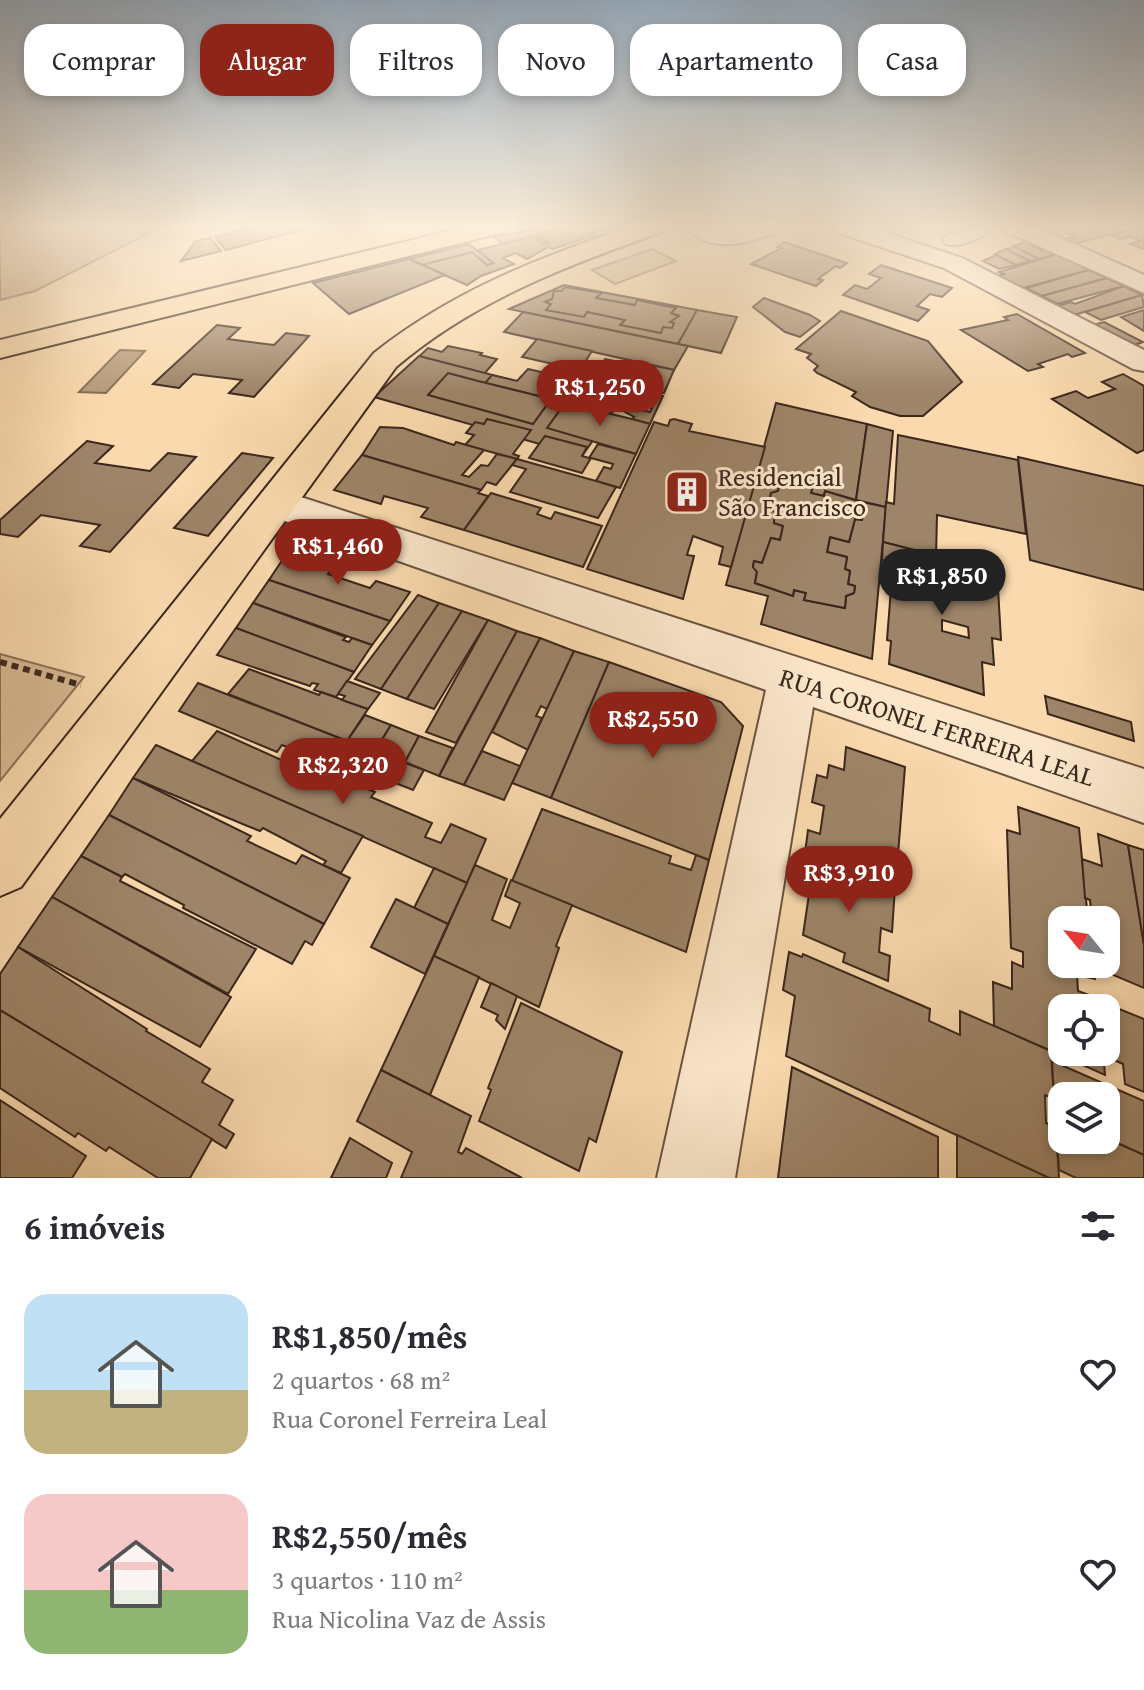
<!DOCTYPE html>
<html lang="pt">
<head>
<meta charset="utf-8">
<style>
	:root { --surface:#fff; --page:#f2f2f3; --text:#2b2b33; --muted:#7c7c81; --accent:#8f2418 }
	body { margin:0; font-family:"Gentium Book Plus",serif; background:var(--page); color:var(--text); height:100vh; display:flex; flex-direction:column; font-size:30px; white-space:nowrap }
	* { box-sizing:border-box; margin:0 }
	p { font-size:26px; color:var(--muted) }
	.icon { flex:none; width:44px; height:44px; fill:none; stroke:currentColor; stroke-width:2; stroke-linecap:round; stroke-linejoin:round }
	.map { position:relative; height:1178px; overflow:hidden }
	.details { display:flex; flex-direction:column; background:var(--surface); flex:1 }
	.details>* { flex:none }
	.top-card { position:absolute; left:24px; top:24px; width:1096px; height:72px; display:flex; gap:16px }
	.needle { width:52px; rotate:300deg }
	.controls { position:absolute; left:1048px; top:906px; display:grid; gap:16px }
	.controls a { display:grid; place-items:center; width:72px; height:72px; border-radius:16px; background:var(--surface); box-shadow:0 4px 12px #0003; font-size:40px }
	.price { position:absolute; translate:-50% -68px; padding:0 18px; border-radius:28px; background:var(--accent); color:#fff; font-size:26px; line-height:52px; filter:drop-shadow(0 2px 4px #0008) }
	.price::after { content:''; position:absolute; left:50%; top:48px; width:24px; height:18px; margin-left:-12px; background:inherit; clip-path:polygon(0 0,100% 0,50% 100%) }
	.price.selected { background:#222; color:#fff }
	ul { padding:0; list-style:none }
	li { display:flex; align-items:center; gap:24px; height:200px; padding:0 24px }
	li span { display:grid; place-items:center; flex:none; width:224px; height:160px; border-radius:24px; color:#555 }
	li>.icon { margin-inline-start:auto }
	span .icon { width:96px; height:96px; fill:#fffc; stroke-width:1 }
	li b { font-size:34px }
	h2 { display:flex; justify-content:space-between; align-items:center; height:96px; padding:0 24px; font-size:34px }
	.pill { padding:0 28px; border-radius:24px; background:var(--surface); box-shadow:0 4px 12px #0003; font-size:28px; line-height:72px }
	.pill.selected { background:var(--accent); color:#fff }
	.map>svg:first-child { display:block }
</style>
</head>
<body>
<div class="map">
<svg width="1144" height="1178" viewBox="0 0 1144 1178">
	<rect width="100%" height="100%" fill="#f9d9ad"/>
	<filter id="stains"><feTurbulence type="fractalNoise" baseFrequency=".0025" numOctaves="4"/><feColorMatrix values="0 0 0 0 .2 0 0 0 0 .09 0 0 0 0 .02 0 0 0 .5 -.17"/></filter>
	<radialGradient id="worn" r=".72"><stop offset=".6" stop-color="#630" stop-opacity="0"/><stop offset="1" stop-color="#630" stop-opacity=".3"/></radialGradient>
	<g fill="#d9bb95" stroke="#8a7159" stroke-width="2">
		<polygon points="0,227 161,227 35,291 0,300"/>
		<polygon points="652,249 676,261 615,284 592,270"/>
		<polygon points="0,654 84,677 0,781"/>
	</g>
	<polygon fill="#b89c7c" stroke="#866d56" stroke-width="2" points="120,350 145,351 106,393 79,392"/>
	<g fill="#9e8468" stroke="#3b271d" stroke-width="2" fill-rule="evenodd">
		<polygon points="255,227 307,227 308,228 226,250 215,237"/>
		<polygon points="546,227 567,227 538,235 548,243 543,244 534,236 503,244 494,237"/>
		<polygon points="567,227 619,227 592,233 595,235 553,249 548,247 527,259 516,253 503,258 514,264 481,276 467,285 422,265 472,252 487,265 493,263 478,250 534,236 543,244 548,243 538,235"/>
		<polygon points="1113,227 1121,231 1075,244 1065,239 1075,237 1061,230"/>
		<polygon points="1136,228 1144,232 1144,249 1130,244 1141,241 1131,237 1120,239 1111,235"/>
		<polygon points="210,238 221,251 181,261 196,241"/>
		<polygon points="784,242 847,263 840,268 836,266 818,279 823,280 816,286 751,264 781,248 777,247"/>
		<polygon points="1025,242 1044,251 1057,254 1039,259 1013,246"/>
		<polygon points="469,244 493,263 487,265 472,252 422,265 409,259"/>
		<polygon points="1015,247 1039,259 1030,261 1006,249"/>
		<polygon points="1006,249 1030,261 1016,265 995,254"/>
		<polygon points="1057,254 1089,270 1020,289 996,276 1004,274 999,272"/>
		<polygon points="996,255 1016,265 999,269 983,261"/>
		<polygon points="409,259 445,275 349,314 313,283"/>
		<polygon points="881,265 952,288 942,297 930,294 917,306 929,310 918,321 843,295 855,285 867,289 881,278 869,274"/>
		<polygon points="1089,270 1107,278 1042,296 1026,288"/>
		<polygon points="1107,278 1124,286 1057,304 1042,296"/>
		<polygon points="564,285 676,306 697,310 678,344 509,309"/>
		<polygon points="1124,286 1142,295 1071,316 1053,307 1071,302 1075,304"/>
		<polygon points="565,287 602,293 596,298 635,305 637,300 676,308 671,313 679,316 670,322 674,323 672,328 663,327 661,333 620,325 625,320 587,312 584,317 546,310 551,304 545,302 552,299 554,291 562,291"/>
		<polygon points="1142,295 1144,307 1101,320 1085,312"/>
		<polygon points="764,298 810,315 820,321 800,337 785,332 753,307"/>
		<polygon points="697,310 737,317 721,353 678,344"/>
		<polygon points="1144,310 1144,331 1121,317"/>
		<polygon points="841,311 928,341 962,382 923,416 900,416 870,407 852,396 856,392 817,373 814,370 818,366 807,358 811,354 796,349"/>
		<polygon points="523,312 678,344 688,346 674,370 504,332"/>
		<polygon points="1017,314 1085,353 1072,357 1068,354 1038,364 1043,367 1028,371 961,330 1008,320 1004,317"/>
		<polygon points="1104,322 1143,342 1129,347 1090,326"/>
		<polygon points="217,325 240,328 228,339 274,345 286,333 309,336 254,397 229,393 242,380 193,374 179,388 153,384"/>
		<polygon points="537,339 592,351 580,370 522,357"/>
		<polygon points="448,346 482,353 480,355 497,359 478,381 411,364 428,348 442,352"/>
		<polygon points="419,356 616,407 582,456 374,397"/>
		<polygon points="605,359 634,365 637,362 674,370 664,393 649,390 648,392 582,375 589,365 599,368"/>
		<polygon points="528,369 567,378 551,399 485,383 492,375 517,381"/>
		<polygon points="448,373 478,381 551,399 533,424 428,395"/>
		<polygon points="1123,374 1144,386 1144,450 1137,453 1052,399 1076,391 1088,398 1115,389 1102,382"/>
		<polygon points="588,384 645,397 638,409 650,412 652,408 642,406 650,393 663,396 650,424 632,419 634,417 616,407 575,403"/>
		<polygon points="565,403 632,419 650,424 636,454 547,428"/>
		<polygon points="776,403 867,424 856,500 825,491 824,496 811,493 812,488 780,483 778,491 771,493 770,498 775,500 773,511 777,512 774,523 783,526 780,540 771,538 762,563 754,561 753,567 757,572 755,583 793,596 794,590 806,593 804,600 845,608 846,596 854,593 855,586 848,584 850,571 845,569 847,557 827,552 830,537 849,542 855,519 862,520 863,515 857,510 858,501 886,507 872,659 761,624 768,596 726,585"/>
		<polygon points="487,419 531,430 513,454 519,456 517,459 465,445 474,435 466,433 475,422 484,424"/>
		<polygon points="674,419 692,424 689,431 765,447 731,567 719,564 723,547 693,536 687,555 694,556 683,599 587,569 654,422 668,426 670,420"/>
		<polygon points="867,424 893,431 886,507 856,500"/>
		<polygon points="380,427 403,428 454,445 456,442 484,450 462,475 469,477 481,465 488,466 497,454 517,459 496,485 487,482 481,490 362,455"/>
		<polygon points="898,435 1018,460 1026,534 937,515 936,556 883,542 886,502 894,504"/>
		<polygon points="545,436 587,447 582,456 589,458 598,444 636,454 620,488 596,481 604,467 611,469 613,464 591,458 582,473 529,458"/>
		<polygon points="87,441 113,446 95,463 150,471 168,453 196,457 110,552 80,546 100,525 41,515 18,537 0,534 0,520"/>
		<polygon points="242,453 273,458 208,536 174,528"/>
		<polygon points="362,455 481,490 478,493 488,496 464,530 421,517 428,508 384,496 381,504 334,490"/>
		<polygon points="1018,457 1144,486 1144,590 1030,560"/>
		<polygon points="517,459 596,481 616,487 598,518 510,492 526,469 512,465"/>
		<polygon points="780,483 812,488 811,493 824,496 825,491 858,501 857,510 863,515 862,520 855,519 849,542 830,537 827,552 847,557 845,569 850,571 848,584 855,586 854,593 846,596 845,608 804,600 806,593 794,590 793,596 755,583 757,572 753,567 754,561 762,563 771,538 780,540 783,526 774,523 775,500 770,498 771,493 778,491"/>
		<polygon points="491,493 541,508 537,514 551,519 555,512 602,526 583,567 464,530"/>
		<path d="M 883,542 L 958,561 L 959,576 L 967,582 L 967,563 L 997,571 L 1001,640 L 992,638 L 994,665 L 982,662 L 984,695 L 889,664 L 891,641 L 887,640 L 893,563 L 882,560 ZM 942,620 L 968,627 L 969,638 L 942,631 Z"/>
		<polygon points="296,552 335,566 328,574 370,588 376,581 410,592 390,621 269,580 283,559"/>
		<polygon points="269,580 390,621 372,645 253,603"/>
		<polygon points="418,595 439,603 381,689 355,679"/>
		<polygon points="253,603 346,637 343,640 349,642 352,638 372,645 354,672 236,628"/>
		<polygon points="439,603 462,611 407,699 381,689"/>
		<polygon points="462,611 488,620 434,709 407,699"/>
		<polygon points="488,620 517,631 456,743 426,732"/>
		<polygon points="236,628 354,672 336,697 314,690 318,684 312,683 310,686 217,655"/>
		<polygon points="517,631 540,638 464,785 439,776"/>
		<polygon points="540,638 574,651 547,709 541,706 536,716 542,718 528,750 492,732"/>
		<polygon points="574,651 609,662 551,798 512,783"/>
		<polygon points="609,662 721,702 743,726 709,860 551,798"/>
		<polygon points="249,669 319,695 321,692 368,709 347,741 228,694"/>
		<polygon points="347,681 380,693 368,709 342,700 345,696 338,694"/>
		<polygon points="198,683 347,741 424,770 413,790 373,774 367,785 336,773 339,768 282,745 277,752 179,711"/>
		<polygon points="1045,696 1131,722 1134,741 1048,714"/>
		<polygon points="365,715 391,725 375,751 347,741"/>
		<polygon points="391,725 419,736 405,762 375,751"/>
		<polygon points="217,731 330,782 334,775 375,792 371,797 432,823 425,837 441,843 451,824 486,839 467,883 192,761"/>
		<polygon points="419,736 453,748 439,776 405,762"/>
		<polygon points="156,745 192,761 363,836 341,873 323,865 326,861 263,828 260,831 245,825 133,778"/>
		<polygon points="846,747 905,767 896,879 874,871 874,878 805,853 808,830 820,834 824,806 812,802 817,775 827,778 829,765 844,770"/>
		<polygon points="482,751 520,766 504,800 464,785"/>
		<polygon points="133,778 251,836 247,841 296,864 302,855 350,878 324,924 109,815"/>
		<polygon points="1018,807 1079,828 1088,920 1062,920 1062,964 1093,964 1095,979 1077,975 1078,991 1097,998 1098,1008 1062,1008 1062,1052 1103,1052 1105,1075 994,1026 993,982 1012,989 1012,962 1023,967 1023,952 1011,948 1007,830 1020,834"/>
		<polygon points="542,809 671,856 669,863 691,870 696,855 709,860 686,952 512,881"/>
		<polygon points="109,815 324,924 312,945 305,941 292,964 183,908 184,905 125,874 122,877 81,856"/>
		<polygon points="1098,834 1128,845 1144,945 1144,988 1097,968 1097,964 1106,964 1106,920 1092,920 1090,900 1085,898 1082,859 1102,866"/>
		<polygon points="1128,845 1144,850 1144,945"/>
		<polygon points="805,853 895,887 892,932 881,928 879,952 890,956 888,981 843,962 845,953 803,935 811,881 800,877"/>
		<polygon points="81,856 122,877 120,881 256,949 228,994 52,897"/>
		<polygon points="475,865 507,879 492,920 510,928 520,903 505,896 511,880 572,905 556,946 559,948 539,1007 434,956"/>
		<polygon points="434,868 467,883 448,924 414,908"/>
		<polygon points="52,897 231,997 200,1047 18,947"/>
		<polygon points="396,899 448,924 425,974 371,947"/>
		<polygon points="18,947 147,1029 146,1031 210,1069 202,1082 233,1100 219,1125 234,1134 226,1148 0,1010 0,974"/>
		<polygon points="789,952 802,957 803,954 930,1009 929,1021 960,1035 960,1011 1051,1051 1054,1099 1045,1095 1046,1123 1056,1127 1059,1178 1049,1178 786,1056 795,996 783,990"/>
		<polygon points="434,956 479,977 430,1095 381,1070"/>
		<polygon points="491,983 517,996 505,1029 496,1020 498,1015 481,1007"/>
		<polygon points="1097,1000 1144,1019 1144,1092 1125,1084 1123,1064 1103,1055 1106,1008 1098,1008"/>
		<polygon points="521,1003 622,1052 596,1142 589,1138 579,1171 479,1121 491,1090 488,1088"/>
		<polygon points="0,1010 212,1139 190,1178 158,1178 109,1147 106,1151 78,1133 75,1137 0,1088"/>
		<polygon points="1052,1061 1144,1101 1144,1155 1106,1138 1106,1096 1062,1096 1062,1118 1055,1115"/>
		<polygon points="792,1067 938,1137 938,1178 778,1178"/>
		<polygon points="381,1070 471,1116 458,1152 462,1154 466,1148 522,1178 401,1178 412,1152 357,1121"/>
		<polygon points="0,1100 86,1156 72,1178 0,1178"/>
		<polygon points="1055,1115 1062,1118 1062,1140 1106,1138 1144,1155 1144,1178 1076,1178 1059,1170"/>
		<polygon points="957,1135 1049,1178 957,1178"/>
		<polygon points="350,1138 392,1163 386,1178 331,1178"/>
	</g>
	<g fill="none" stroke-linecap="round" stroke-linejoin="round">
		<g stroke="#6a5441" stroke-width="4">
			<g id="minor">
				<path d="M 687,227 L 734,231 L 747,227 L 782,227 L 778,232 C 751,242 710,256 687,227 Z"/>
				<polygon points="832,227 869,227 962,258 1144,350 1144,371 1133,369 944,268 836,232"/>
				<path d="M 961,227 L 993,227 C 982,239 961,248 946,244 L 943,239 Z"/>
				<polygon points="1003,227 1036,227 1144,275 1144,293 1007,232"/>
				<polygon points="276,489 1144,769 1144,823 813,707 735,1178 657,1178 766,690 262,513 256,503 262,493"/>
			</g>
		</g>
		<g stroke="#3b271d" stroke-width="4">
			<g id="major">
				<polygon points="466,227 509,227 505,232 0,358 0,340"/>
				<path d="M 630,227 L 666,227 L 662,232 C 566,266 475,300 396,367 L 21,887 L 0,896 L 0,819 L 374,353 C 451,292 537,258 630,227 Z"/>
			</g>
		</g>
		<polyline stroke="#3b271d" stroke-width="6" stroke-dasharray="7 5" stroke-linecap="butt" points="0,662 81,685"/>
		<use href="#minor" fill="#fbe6ca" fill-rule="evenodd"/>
		<use href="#major" fill="#f9d9ad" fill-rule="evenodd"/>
	</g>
	<linearGradient id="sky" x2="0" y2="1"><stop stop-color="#95aabd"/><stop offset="0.58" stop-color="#fceeda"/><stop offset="1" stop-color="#fceeda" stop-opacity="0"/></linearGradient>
	<rect width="1144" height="392" fill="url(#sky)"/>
	<defs>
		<g id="building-square" transform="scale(2.3)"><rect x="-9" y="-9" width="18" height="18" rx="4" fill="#8f2418" stroke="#fbe6ca"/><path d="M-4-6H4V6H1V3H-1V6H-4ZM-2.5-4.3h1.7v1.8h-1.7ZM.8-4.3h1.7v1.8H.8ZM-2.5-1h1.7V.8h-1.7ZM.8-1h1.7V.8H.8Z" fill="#fff"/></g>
	</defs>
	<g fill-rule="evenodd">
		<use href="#building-square" x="687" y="492"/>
	</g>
	<g text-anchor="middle" stroke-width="6" stroke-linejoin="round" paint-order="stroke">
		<g font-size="26" fill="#3b271d" stroke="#fbe6ca" text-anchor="start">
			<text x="718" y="486">Residencial<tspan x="718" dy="30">São Francisco</tspan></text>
		</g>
		<g font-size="26" fill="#3b271d" stroke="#fbe6ca">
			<text transform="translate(937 727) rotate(18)" y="9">RUA CORONEL FERREIRA LEAL</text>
		</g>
	</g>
	<rect width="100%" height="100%" filter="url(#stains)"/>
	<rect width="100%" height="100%" fill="url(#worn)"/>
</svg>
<div class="controls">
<a><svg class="needle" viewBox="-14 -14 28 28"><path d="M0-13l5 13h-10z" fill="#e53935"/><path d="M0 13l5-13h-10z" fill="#7c7c81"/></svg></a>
<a><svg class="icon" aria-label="locate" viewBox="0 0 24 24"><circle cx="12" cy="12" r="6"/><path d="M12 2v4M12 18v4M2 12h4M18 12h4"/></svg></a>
<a><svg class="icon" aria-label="layers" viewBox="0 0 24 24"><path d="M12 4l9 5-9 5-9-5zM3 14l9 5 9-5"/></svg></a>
</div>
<b class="price" style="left:600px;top:428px">R$1,250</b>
<b class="price" style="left:338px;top:587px">R$1,460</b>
<b class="price selected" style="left:942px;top:617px">R$1,850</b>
<b class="price" style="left:653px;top:760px">R$2,550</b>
<b class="price" style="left:343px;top:806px">R$2,320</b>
<b class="price" style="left:849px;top:914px">R$3,910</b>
<div class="top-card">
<a class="pill">Comprar</a>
<a class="pill selected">Alugar</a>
<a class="pill">Filtros</a>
<a class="pill">Novo</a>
<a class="pill">Apartamento</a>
<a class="pill">Casa</a>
</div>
</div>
<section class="details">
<h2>6 imóveis<svg class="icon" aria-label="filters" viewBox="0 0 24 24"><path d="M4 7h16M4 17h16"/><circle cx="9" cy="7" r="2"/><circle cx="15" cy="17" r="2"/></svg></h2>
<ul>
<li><span style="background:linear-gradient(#bfe0f5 60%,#c2b280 0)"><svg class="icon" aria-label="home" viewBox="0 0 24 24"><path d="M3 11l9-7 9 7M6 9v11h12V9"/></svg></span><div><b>R$1,850/mês</b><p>2 quartos · 68 m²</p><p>Rua Coronel Ferreira Leal</p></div><svg class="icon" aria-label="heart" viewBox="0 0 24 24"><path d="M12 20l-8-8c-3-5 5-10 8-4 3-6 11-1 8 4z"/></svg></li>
<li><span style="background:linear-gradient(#f6c9c9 60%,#8fb573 0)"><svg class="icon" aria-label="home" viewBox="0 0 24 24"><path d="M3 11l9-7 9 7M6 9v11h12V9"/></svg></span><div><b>R$2,550/mês</b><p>3 quartos · 110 m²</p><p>Rua Nicolina Vaz de Assis</p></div><svg class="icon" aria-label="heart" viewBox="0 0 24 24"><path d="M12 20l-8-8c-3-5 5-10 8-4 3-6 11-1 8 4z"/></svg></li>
</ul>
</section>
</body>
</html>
